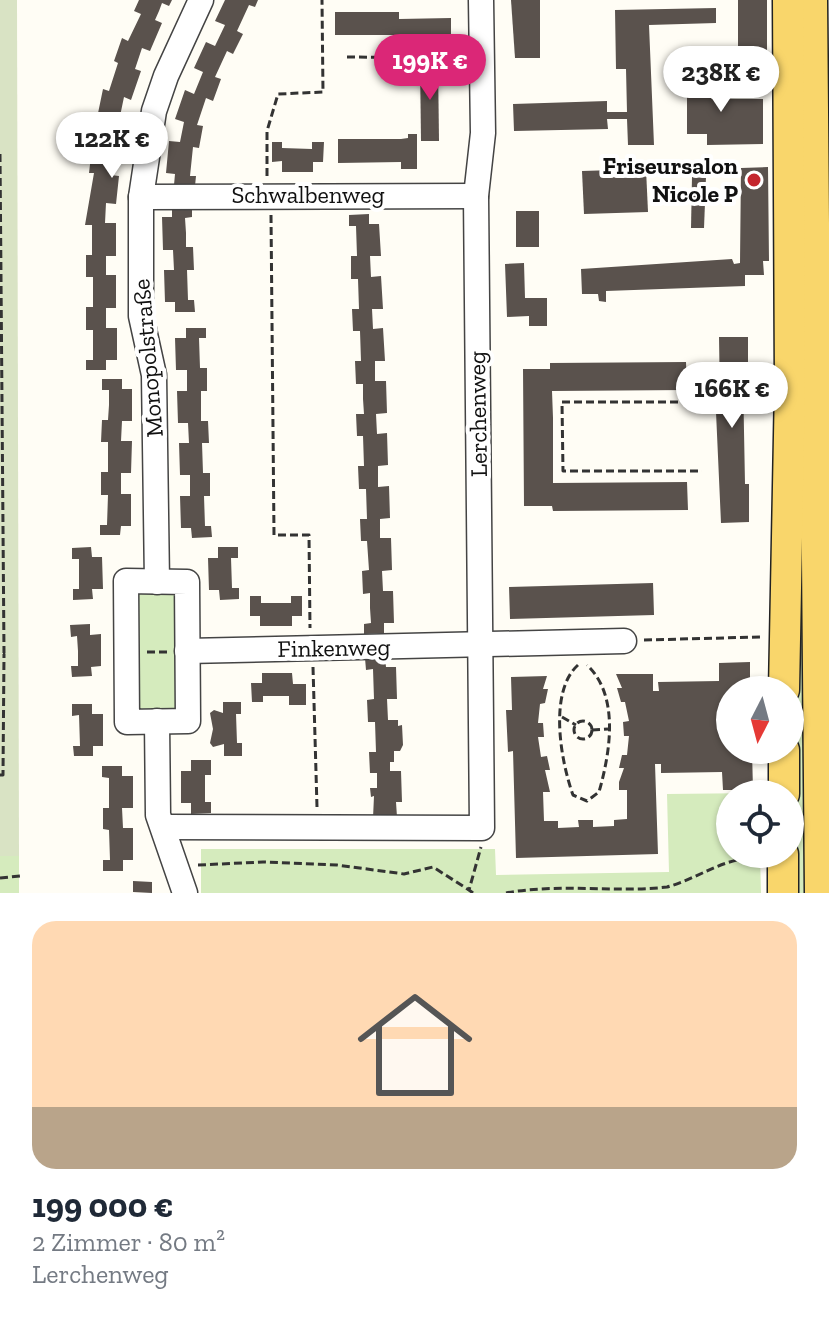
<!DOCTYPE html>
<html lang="de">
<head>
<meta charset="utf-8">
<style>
	:root { --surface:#fff; --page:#f2f2f3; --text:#1f2937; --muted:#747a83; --accent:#db2777 }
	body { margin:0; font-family:"Zilla Slab",serif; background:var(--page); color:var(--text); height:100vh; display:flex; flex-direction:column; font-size:30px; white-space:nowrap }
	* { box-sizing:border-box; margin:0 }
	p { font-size:26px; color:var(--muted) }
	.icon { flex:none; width:44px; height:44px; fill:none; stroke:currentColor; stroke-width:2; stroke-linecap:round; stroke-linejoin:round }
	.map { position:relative; height:893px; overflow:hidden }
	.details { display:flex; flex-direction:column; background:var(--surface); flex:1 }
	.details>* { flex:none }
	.needle { width:52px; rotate:186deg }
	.buttons { position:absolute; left:716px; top:676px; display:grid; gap:16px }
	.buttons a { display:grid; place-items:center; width:88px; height:88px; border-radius:50%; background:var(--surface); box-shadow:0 2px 6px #0004; font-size:40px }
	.price { position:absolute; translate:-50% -68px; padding:0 18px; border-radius:28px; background:#fff; color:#222; font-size:26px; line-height:52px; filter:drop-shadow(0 2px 4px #0008) }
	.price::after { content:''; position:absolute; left:50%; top:48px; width:24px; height:18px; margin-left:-12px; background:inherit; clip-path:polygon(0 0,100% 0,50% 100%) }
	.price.current { background:var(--accent); color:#fff }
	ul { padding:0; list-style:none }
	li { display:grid; align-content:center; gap:16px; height:424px; padding:0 32px }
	li span { display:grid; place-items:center; height:248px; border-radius:24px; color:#555 }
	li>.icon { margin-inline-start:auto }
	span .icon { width:144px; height:144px; fill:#fffc; stroke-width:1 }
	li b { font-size:34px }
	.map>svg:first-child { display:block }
</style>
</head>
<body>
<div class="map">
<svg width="829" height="893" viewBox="0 0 829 893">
	<rect width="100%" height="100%" fill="#fffdf5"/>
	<g fill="#d5ebbd">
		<polygon points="804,503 807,893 795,893 797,573"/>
		<polygon points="170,589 177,595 178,705 174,711 139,710 134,703 136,595 142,590"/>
		<polygon points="759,793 730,794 730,854 760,854 761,893 201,893 201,849 495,849 496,875 669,872 667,794"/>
		<rect x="0" y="856" width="19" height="37"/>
	</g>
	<polygon fill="#d9e3c4" points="0,0 17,0 19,856 0,856"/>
	<g fill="#5a524d">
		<polygon points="139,0 172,0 169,6 162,3 159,11 155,20 162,23 150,51 142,48 135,69 141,71 131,100 124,97 119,121 125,122 121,151 113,150 111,175 119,176 116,204 106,203 105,223 116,223 116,256 106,256 106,275 116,275 116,308 106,308 106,328 117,328 117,360 106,360 106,370 86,370 86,360 93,360 93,330 86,330 86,307 93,307 93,277 86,277 86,255 92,255 92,225 85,225 94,173 89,173 92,147 96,147 101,118 97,118 103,89 109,91 118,63 114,61 122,38 128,41 141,14 134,11"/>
		<polygon points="225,0 258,0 255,7 249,5 237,31 243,34 233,54 227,51 215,77 221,79 213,101 206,98 197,125 203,126 199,148 193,147 190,176 196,176 195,186 174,185 175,174 166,173 169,141 180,142 184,122 175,119 185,90 194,94 203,72 194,68 206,42 215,46 225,25 215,21"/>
		<polygon points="511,0 540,0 540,58 515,58"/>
		<rect x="738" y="0" width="29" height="53"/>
		<polygon points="716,8 716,23 649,25 654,145 628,145 627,119 607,119 608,129 514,131 513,104 607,101 607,112 627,112 626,69 616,69 615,10"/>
		<polygon points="335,12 399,12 399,19 451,18 451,41 400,41 399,35 335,35"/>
		<polygon points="420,62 438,62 439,141 421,141"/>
		<polygon points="687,67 710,67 711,99 763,99 763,144 707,145 707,134 687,134"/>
		<polygon points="408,134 417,134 417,169 401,169 401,162 338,163 338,139 401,139 408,138"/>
		<polygon points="272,142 282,142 282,148 312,149 312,142 324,142 323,162 313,162 313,172 282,172 282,161 272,162"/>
		<polygon points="768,167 769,261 763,261 764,275 745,275 745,286 606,291 606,302 599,301 598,294 582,294 581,269 732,259 734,264 740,263 741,168"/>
		<polygon points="646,169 648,212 584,214 582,171"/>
		<polygon points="692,177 706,177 704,228 691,228"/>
		<polygon points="172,207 192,207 192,217 185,218 186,233 186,247 193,247 194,270 187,270 188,300 194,300 195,312 175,312 175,302 165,302 164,270 174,270 173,250 163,250 162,217 172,217"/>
		<rect x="516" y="211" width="23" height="36"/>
		<polygon points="369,214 369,224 379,224 381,256 370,256 371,277 381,276 383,309 372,309 373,329 383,328 385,361 375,361 375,381 386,381 387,413 376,414 377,434 387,433 388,465 378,466 378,487 389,486 390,518 380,519 380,538 391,538 392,570 382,571 383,591 393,591 394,623 384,623 384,633 364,634 364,624 371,623 370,608 370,593 363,594 362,571 369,570 367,541 361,541 360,519 367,519 366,489 359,489 358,466 364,466 363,436 357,436 356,414 364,414 363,399 363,384 356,384 355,361 361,361 360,331 353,331 352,309 359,309 358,279 351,279 351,256 357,256 356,226 349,226 349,215"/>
		<polygon points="524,263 525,298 547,298 547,326 529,326 529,316 507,317 505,264"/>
		<polygon points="186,328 206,328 206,338 199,338 200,368 207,368 207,391 201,391 201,421 208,421 209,443 202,443 203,473 210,473 210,496 204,496 205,526 211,526 212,537 192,538 191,528 181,528 180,496 190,496 190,475 180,475 179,443 189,443 188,423 178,423 177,391 187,391 187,370 176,370 175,338 186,338"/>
		<polygon points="719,337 748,337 748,377 743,378 745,484 749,484 749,522 721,523 716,412 716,400 720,400"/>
		<polygon points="686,362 687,390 552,391 553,418 553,483 687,482 688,510 553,511 552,506 524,506 523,369 550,369 550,363"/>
		<polygon points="102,379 122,379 122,389 132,389 132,421 122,421 121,441 132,441 131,473 121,473 121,494 131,494 131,526 121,526 120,535 100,535 100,525 107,525 108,495 101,495 101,472 108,472 108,442 101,442 102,420 108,420 109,405 109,390 102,390"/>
		<polygon points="91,547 92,557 102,557 103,589 92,589 93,599 73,600 73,589 79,589 79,559 72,559 72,548"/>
		<polygon points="218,547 238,547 238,558 231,558 232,588 239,588 239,599 220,600 219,590 209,590 208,558 218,558"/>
		<polygon points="653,583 654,615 510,619 509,587"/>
		<polygon points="250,596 261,596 261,603 291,603 291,596 302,596 302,616 292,616 292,626 260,626 260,616 250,616"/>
		<polygon points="90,624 90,635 101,634 101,666 91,667 92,676 72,677 71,666 78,666 78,651 77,636 71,637 70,625"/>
		<polygon points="385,657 386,667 396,667 397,699 387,699 388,720 398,720 398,726 402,725 403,745 400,751 394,751 394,762 390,762 390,771 401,771 402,802 396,802 397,817 373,818 374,796 371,797 370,788 377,788 377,773 370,773 369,752 376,752 375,722 368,722 367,700 374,699 373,669 366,670 365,658"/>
		<polygon points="750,662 750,690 730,690 730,750 752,750 753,790 723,790 722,772 661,773 661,764 655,764 658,854 516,858 513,751 508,752 506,710 512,710 511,677 547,676 543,689 548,689 545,703 540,704 538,723 543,723 544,737 538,737 541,757 547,756 550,770 545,770 550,792 543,792 544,821 558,821 558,828 579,827 578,820 593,820 593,827 614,826 614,820 627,819 627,790 619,790 619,782 624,768 619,768 622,755 627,755 629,736 624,736 623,722 629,721 625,702 621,702 617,688 622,688 616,674 653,674 653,691 659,691 658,682 719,681 719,663"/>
		<polygon points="262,673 292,673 293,684 306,684 306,705 289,705 289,696 263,696 263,702 252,702 251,683 262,683"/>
		<polygon points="223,702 241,702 241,714 236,714 237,743 242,743 242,756 224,756 224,744 213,747 210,743 213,729 210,713 214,710 223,713"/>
		<polygon points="72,704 92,704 92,714 103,714 103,746 93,746 93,756 74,756 73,746 80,746 79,715 72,716"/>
		<polygon points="191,760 211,760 211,775 205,775 205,802 211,802 211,813 191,814 191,803 181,803 181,771 191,771"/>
		<polygon points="102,766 122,766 122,776 133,776 133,808 122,808 123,828 133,828 133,860 123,860 123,871 103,871 103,860 110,860 109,830 103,829 103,808 109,808 109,778 102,777"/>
		<polygon points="133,881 152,882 152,893 133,892"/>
	</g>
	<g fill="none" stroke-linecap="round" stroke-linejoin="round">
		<g stroke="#444" stroke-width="27">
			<g id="minor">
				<polyline points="141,197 476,196"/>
				<polygon points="126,581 187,582 188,721 127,722"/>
				<polyline points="157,582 154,375 141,316 141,197 154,111 166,76 201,0"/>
				<polyline points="187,651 624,641"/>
				<polyline points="157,721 158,815 185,893"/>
				<polyline points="164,827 482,828 476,196 483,133 481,0"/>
			</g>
		</g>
		<g stroke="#222" stroke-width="33">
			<g id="major">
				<polyline points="812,0 820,893"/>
				<polyline points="784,690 790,385 788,0"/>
				<polyline points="784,794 784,750"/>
				<polyline points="783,893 783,854"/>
			</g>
		</g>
		<g stroke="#333" stroke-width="3" stroke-dasharray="8 4" stroke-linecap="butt">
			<polyline points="347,57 463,58"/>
			<polyline points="0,154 4,653 0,653"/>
			<polyline points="267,176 267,131 278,94 323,92 322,0"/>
			<polyline points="271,215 274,535 309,535 310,628"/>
			<polyline points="702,402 562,402 563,471 702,471"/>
			<polyline points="644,640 760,637"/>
			<polyline points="147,652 168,652"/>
			<path d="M 578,665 C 548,692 561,762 573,795 L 587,801 L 599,792 C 610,753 620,696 587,665"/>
			<polyline points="313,667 317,807"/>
			<polyline points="562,717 576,725"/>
			<circle cx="583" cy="730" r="9"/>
			<polyline points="592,730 608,729"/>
			<polyline points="0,775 3,775 4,654"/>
			<polyline points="198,865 263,862 337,865 404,874 433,867 469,890"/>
			<polyline points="0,878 20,876"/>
			<polyline points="473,893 469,890 481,847"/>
			<path d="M 506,893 C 559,883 616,893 667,887 C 700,878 725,856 760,858"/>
		</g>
		<use href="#minor" stroke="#fff" stroke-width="24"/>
		<use href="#major" stroke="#f9d66b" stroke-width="30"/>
	</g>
	<circle fill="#c4262e" stroke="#fff" stroke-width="3" cx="754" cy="180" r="8"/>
	<g text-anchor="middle" stroke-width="8" stroke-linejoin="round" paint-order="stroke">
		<g font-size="24" font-weight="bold" fill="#111" stroke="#fff" text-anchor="end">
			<text x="738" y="174">Friseursalon<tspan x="738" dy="28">Nicole P</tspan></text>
		</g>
		<g font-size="24" fill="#111" stroke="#fff">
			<text x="308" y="203">Schwalbenweg</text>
			<text transform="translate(148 358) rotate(-95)" y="8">Monopolstraße</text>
			<text transform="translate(478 414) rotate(-91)" y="8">Lerchenweg</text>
			<text transform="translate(334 648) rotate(-1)" y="8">Finkenweg</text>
		</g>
	</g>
</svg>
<div class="buttons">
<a><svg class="needle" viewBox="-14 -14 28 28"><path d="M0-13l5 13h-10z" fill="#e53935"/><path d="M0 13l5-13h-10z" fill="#747a83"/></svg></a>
<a><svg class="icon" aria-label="locate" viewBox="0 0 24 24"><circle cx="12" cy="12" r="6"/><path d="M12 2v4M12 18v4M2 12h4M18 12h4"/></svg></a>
</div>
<b class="price current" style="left:430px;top:102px">199K €</b>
<b class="price" style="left:721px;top:114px">238K €</b>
<b class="price" style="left:112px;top:180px">122K €</b>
<b class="price" style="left:732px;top:430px">166K €</b>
</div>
<section class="details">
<ul>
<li><span style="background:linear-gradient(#ffd9b3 75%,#b9a48a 0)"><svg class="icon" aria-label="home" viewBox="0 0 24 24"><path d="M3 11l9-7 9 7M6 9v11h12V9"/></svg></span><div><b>199 000 €</b><p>2 Zimmer · 80 m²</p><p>Lerchenweg</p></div></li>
</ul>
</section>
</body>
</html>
